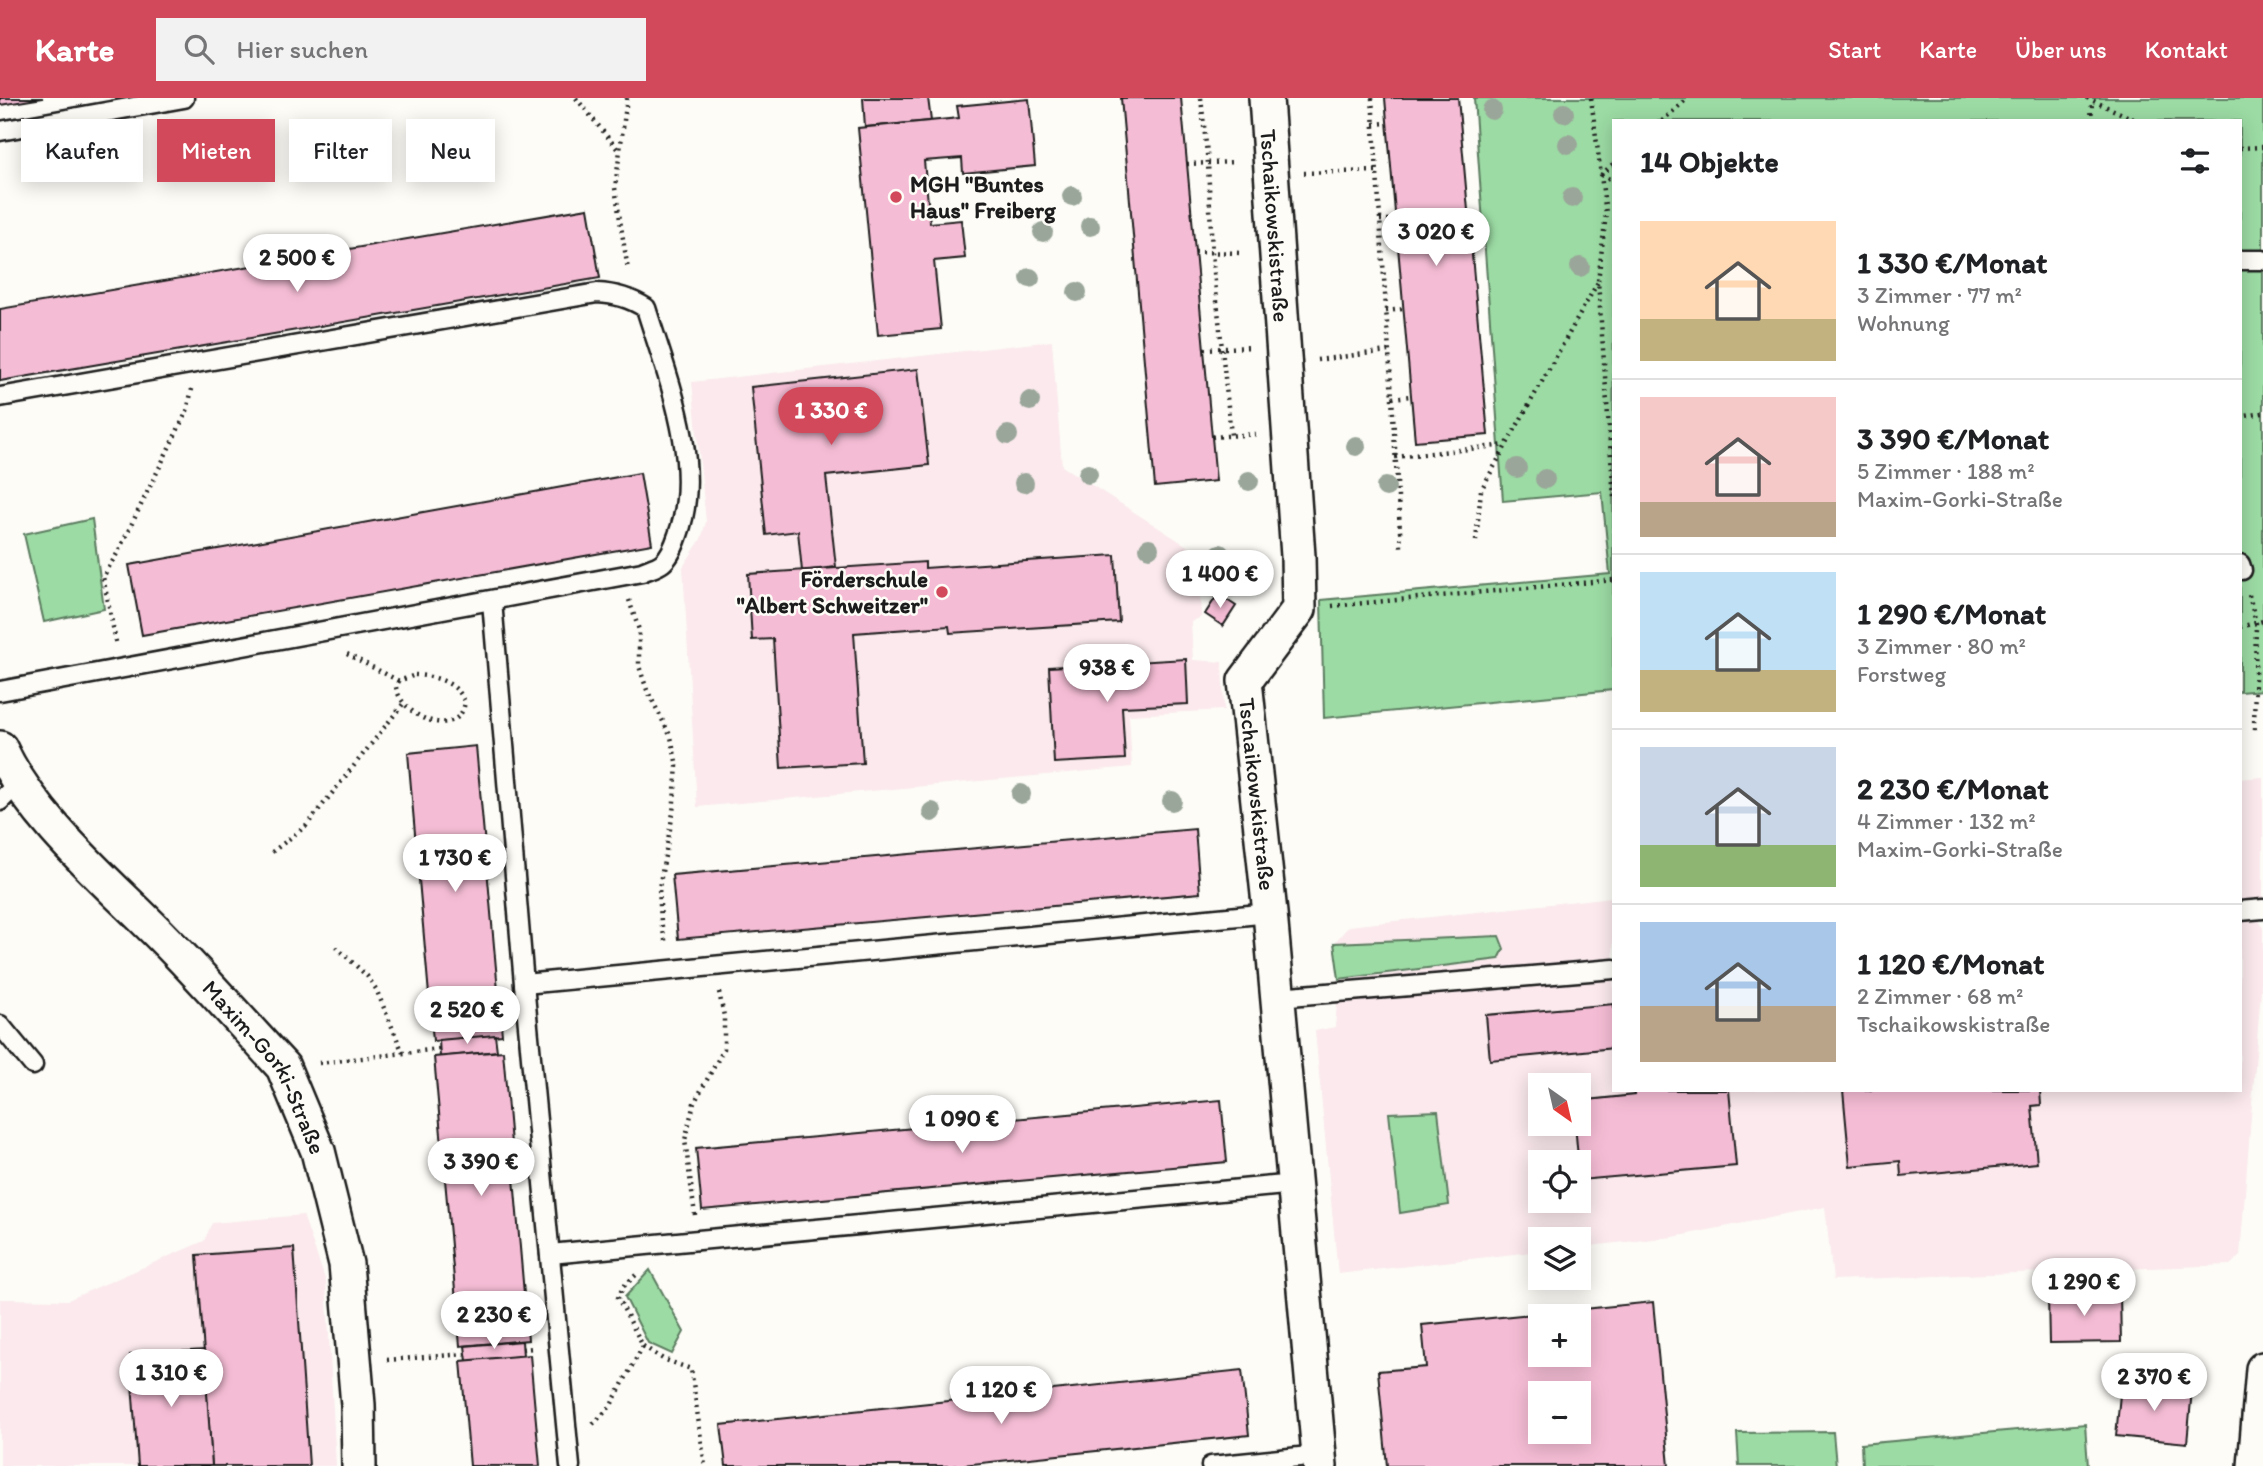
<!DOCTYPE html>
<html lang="de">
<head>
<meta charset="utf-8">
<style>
	:root { --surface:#fff; --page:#f2f2f2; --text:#202124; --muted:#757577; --line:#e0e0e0; --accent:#d1495b }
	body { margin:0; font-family:Itim,sans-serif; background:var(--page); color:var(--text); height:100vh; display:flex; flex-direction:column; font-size:26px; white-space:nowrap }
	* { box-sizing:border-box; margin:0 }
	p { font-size:23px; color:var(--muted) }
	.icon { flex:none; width:38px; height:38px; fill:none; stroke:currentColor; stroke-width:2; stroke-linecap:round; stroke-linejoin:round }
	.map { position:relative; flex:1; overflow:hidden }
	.panel { position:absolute; left:1612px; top:21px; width:630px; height:973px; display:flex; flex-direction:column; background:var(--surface); border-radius:0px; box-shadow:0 4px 18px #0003 }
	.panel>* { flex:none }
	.guide { position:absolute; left:21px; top:21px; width:665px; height:63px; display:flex; gap:14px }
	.needle { width:46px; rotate:146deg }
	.controls { position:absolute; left:1528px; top:975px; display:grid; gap:14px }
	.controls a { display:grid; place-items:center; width:63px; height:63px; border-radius:0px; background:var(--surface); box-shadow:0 4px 18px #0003; font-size:35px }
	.price { position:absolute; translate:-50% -60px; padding:0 16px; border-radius:24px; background:#fff; color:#222; font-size:23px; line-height:46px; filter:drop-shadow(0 2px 4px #0008) }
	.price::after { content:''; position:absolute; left:50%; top:42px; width:21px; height:16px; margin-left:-10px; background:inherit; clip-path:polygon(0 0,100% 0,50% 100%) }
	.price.current { background:var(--accent); color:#fff }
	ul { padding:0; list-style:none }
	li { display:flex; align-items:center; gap:21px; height:175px; padding:0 28px }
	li+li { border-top:2px solid var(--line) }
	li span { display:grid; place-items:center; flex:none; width:196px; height:140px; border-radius:0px; color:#555 }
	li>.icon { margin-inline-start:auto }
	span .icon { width:84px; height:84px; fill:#fffc; stroke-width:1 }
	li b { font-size:30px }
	h2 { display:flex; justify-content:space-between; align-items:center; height:84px; padding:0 28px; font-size:30px }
	.pill { padding:0 24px; border-radius:0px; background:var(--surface); box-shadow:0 4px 18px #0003; font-size:24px; line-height:63px }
	.pill.current { background:var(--accent); color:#fff }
	header { display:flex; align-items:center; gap:42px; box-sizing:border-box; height:98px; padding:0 35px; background:var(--accent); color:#fff }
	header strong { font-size:33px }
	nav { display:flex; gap:38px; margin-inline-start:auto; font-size:24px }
	.search { width:490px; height:63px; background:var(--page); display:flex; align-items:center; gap:18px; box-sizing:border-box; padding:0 24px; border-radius:0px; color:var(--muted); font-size:26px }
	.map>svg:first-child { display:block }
</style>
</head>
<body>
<header>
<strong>Karte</strong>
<div class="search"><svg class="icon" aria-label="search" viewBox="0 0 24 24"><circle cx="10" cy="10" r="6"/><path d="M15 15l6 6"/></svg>Hier suchen</div>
<nav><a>Start</a><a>Karte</a><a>Über uns</a><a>Kontakt</a></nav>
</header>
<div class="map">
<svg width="2263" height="1368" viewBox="0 0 2263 1368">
	<rect width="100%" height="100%" fill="#fdfcf7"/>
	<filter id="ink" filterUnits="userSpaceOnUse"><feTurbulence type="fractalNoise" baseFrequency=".0143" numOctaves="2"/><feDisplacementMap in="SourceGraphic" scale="14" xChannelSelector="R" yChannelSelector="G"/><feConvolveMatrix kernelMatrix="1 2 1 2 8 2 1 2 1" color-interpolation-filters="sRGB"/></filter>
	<g filter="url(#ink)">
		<g fill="#fbe9ed" fill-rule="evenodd">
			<polygon points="1052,243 1062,368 1198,455 1201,519 1191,524 1193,562 1222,564 1224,612 1129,617 1132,669 697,709 683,469 701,441 706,424 692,284"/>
			<path d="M 2263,679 L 2263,800 L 2260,824 L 2263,830 L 2263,867 L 2240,1158 L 2230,1167 L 1833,1182 L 1825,1109 L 1673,1139 L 1579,1149 L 1578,1141 L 1540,1141 L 1540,1153 L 1338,1176 L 1315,933 L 1335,929 L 1339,881 L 1334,845 L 1349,828 L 1613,799 L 1614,992 L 2240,992 L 2240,681 ZM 1540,987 L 1578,987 L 1578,1026 L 1540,1026 ZM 1540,1064 L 1578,1064 L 1578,1102 L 1540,1102 Z"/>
			<polygon points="303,1117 326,1184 336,1368 0,1368 0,1201 68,1202 204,1143 212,1125"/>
		</g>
		<g fill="#9cdba4" stroke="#5c7c60" stroke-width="2">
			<polygon points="1474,0 2263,0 2263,592 2240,594 2240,23 1614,23 1613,592 1324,620 1321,502 1610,476 1602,394 1503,403"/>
			<polygon points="92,421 104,511 44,524 24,436"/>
			<polygon points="1499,838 1504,851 1499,861 1339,881 1334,845"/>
			<polygon points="1438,1013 1449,1107 1400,1115 1389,1015"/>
			<polygon points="650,1172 684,1234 672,1256 648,1245 625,1199"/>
			<polygon points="2085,1326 2088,1368 1862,1368 1861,1346"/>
			<polygon points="1833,1334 1836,1368 1739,1368 1737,1335"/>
		</g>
		<g fill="#f5bdd5" stroke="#1c1c1c" stroke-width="2" fill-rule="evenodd">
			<polygon points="0,0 43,0 0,7"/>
			<polygon points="863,0 928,0 931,23 865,29"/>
			<polygon points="1121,0 1181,0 1216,383 1155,389"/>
			<polygon points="1385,0 1458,0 1488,337 1415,343"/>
			<polygon points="1029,1 1035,68 963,75 962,60 924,63 930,125 961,122 965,160 934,163 941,231 878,237 858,30 959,20 957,8"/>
			<polygon points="588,110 600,180 0,283 0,211"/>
			<polygon points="918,271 929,367 826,378 836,469 802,473 798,433 766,437 751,289"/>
			<polygon points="640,375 652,446 142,537 129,467"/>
			<polygon points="1115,457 1119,524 950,535 949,528 854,535 863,665 781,670 773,541 752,542 748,476 925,464 925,470"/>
			<polygon points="1218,496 1236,508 1223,528 1205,516"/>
			<polygon points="1186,561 1188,606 1122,609 1125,661 1054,665 1049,569"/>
			<polygon points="476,648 502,937 433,943 408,655"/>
			<polygon points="1195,731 1200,795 678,841 672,777"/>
			<polygon points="1614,906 1614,950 1490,962 1486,917"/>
			<polygon points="495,937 497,953 440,959 439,942"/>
			<polygon points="503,953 528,1242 460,1248 434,959"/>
			<polygon points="1633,992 1729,992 1736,1068 1580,1082 1575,1026 1578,1026 1578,1003 1634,997"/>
			<polygon points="1843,992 2040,992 2041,1007 2032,1008 2037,1065 1901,1078 1900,1063 1850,1068"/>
			<polygon points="1221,1002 1227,1064 702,1112 696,1050"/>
			<polygon points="294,1150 309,1368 212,1368 197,1157"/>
			<polygon points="2120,1196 2121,1244 2049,1245 2048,1197"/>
			<path d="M 1653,1204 L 1669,1368 L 1387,1368 L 1378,1273 L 1426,1269 L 1422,1227 ZM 1540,1218 L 1578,1218 L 1578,1256 L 1540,1256 ZM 1540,1295 L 1578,1295 L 1578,1334 L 1540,1334 Z"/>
			<polygon points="522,1243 523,1258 467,1263 465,1248"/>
			<polygon points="204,1252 212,1368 138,1368 130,1257"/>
			<polygon points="530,1257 540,1368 470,1368 461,1263"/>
			<polygon points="1242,1272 1249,1337 953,1368 726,1368 721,1327"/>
			<polygon points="2121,1286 2192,1292 2187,1345 2116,1338"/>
		</g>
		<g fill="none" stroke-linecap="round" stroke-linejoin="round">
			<g stroke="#1c1c1c" stroke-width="23">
				<g id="service">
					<polyline points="0,33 184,0"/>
					<polyline points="2240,162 2263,162"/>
					<path d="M 0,299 L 597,195 C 616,196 630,200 646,210 C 667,278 704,367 678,437 C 675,446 670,459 662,465 C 657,469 648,471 642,474 L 0,593"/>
					<polyline points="2240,466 2242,472"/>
					<polyline points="492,503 524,886 570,1368"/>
					<polyline points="0,703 20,683"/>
					<polyline points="2240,813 2263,811"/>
					<polyline points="524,886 1270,815"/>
					<polyline points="1278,899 1614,871"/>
					<polyline points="0,927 33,967"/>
					<polyline points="550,1156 1295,1086"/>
					<polyline points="1211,1368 1319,1357"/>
				</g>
			</g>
			<g stroke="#1c1c1c" stroke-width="38">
				<g id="minor">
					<path id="s1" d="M 1266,0 L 1298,458 L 1299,511 L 1245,583 L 1270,815 L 1320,1368"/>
					<path id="s2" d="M 0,650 C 34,723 106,782 163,840 C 204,881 243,926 283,969 L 318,1053 L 346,1166 L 358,1307 L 359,1368"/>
					<polyline points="2255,1368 2263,1271"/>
				</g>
			</g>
			<g stroke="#1c1c1c" stroke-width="4.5" stroke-dasharray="2 5" stroke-linecap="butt">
				<polyline points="576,0 619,53"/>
				<polyline points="627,0 615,90 628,172"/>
				<polyline points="1201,0 1208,65 1212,155 1231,337"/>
				<polyline points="1372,0 1392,300 1411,298"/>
				<polyline points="1591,0 1606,116 1598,183 1614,400"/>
				<polyline points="2087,0 2138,23"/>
				<polyline points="1662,23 1688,0"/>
				<polyline points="2091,23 2092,3"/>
				<polyline points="1374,26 1387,25"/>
				<polyline points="2240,50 2263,49"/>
				<polyline points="1187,66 1235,64"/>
				<polyline points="1304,75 1377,73"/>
				<polyline points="1601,77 1614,65"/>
				<polyline points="1601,77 1614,83"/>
				<polyline points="1380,122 1396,122"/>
				<polyline points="1195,154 1244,155"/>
				<polyline points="1386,213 1403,211"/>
				<polyline points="1204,251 1251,249"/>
				<polyline points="1317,262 1388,253"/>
				<polyline points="1392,300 1401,449"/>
				<polyline points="2240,319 2263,315"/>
				<polyline points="1212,339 1257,336"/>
				<polyline points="1395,359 1506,347"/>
				<polyline points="1476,443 1481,392 1598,184"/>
				<polyline points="2249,497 2256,525 2254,632"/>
				<polyline points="629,502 639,532 639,568 647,592 671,639 677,668 673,715 659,790 661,824 666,846"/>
				<polyline points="1332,508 1614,482"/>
				<polyline points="2240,529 2263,523"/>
				<polyline points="116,544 103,479 118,454 187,313 192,291"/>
				<polyline points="347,556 399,583"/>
				<path d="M 415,577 C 435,578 457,584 465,604 C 459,643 402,620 396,589 L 399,583 Z"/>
				<polyline points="272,754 306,728 403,606"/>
				<polyline points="336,849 367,878 376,891 403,955"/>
				<polyline points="319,965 439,951"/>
				<polyline points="695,1117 685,1042 694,1005 724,951 724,918 719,894"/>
				<polyline points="643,1248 663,1261 691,1271 705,1368"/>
				<polyline points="522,1251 534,1250"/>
				<polyline points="387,1262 466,1256"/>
				<polyline points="593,1326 610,1309 643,1248 618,1200 623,1189 638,1175"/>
			</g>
			<use href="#service" stroke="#fdfcf7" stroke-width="18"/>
			<use href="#minor" stroke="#fdfcf7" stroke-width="33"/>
		</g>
		<g fill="#9aa699">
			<circle cx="1492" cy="12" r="10"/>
			<circle cx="1564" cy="15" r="10"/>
			<circle cx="1568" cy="46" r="10"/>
			<circle cx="1072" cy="98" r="10"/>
			<circle cx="1572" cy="100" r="10"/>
			<circle cx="1090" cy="128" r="10"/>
			<circle cx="1043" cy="134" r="10"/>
			<circle cx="1580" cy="169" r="10"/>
			<circle cx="1030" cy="180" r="10"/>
			<circle cx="1077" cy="194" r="10"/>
			<circle cx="1030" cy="303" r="10"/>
			<circle cx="1008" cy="337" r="10"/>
			<circle cx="1356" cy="348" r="10"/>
			<circle cx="1517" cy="370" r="10"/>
			<circle cx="1088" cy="376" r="10"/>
			<circle cx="1545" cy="381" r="10"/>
			<circle cx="1249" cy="383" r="10"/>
			<circle cx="1024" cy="385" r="10"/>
			<circle cx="1386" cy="389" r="10"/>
			<circle cx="1149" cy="450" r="10"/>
			<circle cx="1220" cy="456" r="10"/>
			<circle cx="1021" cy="696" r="10"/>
			<circle cx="1172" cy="703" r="10"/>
			<circle cx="932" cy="714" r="10"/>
		</g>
	</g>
	<g fill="#d1495b" stroke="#fdfcf7" stroke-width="2.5">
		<circle cx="896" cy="99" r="7"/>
		<circle cx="942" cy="494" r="7"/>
	</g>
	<g text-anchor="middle" stroke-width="5" stroke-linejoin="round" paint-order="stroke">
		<g font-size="23" font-weight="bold" fill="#1c1c1c" stroke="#fdfcf7" text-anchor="start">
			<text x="910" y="94">MGH "Buntes<tspan x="910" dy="26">Haus" Freiberg</tspan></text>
			<text x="928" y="489" text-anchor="end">Förderschule<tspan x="928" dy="26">"Albert Schweitzer"</tspan></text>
		</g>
		<g font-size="23" fill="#1c1c1c" stroke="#fdfcf7">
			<text dy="8" stroke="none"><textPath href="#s1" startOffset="128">Tschaikowskistraße</textPath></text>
			<text dy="8" stroke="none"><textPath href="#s1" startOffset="716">Tschaikowskistraße</textPath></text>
			<text dy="8" stroke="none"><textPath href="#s2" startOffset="418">Maxim-Gorki-Straße</textPath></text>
		</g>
	</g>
</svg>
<div class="controls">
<a><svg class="needle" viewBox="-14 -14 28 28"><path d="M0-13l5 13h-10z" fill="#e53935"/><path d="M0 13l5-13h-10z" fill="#757577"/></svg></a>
<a><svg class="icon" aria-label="locate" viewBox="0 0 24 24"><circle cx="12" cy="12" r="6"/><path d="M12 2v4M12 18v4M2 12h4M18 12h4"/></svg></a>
<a><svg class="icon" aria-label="layers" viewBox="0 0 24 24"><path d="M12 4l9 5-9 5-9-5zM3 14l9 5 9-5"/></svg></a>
<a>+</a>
<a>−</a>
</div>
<b class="price" style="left:1436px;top:170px">3 020 €</b>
<b class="price" style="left:297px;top:196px">2 500 €</b>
<b class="price current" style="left:831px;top:349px">1 330 €</b>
<b class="price" style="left:1220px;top:512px">1 400 €</b>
<b class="price" style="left:1107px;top:606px">938 €</b>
<b class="price" style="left:455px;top:796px">1 730 €</b>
<b class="price" style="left:467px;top:948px">2 520 €</b>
<b class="price" style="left:962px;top:1057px">1 090 €</b>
<b class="price" style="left:481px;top:1100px">3 390 €</b>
<b class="price" style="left:2084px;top:1220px">1 290 €</b>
<b class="price" style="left:494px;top:1253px">2 230 €</b>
<b class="price" style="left:171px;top:1311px">1 310 €</b>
<b class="price" style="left:2154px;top:1315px">2 370 €</b>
<b class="price" style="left:1001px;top:1328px">1 120 €</b>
<div class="guide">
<a class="pill">Kaufen</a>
<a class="pill current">Mieten</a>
<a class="pill">Filter</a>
<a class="pill">Neu</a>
</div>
<section class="panel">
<h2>14 Objekte<svg class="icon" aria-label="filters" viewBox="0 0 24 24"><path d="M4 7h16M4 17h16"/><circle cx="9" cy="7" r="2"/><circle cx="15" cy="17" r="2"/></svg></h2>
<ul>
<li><span style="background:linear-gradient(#ffd9b3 70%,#c2b280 0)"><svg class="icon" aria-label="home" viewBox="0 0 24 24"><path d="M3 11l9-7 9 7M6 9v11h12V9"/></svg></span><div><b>1 330 €/Monat</b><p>3 Zimmer · 77 m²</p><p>Wohnung</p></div></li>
<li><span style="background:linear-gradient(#f6c9c9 75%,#b9a48a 0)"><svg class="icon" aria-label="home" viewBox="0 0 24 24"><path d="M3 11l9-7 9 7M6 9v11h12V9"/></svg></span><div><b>3 390 €/Monat</b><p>5 Zimmer · 188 m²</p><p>Maxim-Gorki-Straße</p></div></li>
<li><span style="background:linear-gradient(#bfe0f5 70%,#c2b280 0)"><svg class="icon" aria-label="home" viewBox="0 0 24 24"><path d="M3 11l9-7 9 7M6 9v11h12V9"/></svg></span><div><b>1 290 €/Monat</b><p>3 Zimmer · 80 m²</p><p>Forstweg</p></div></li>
<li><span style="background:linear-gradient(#c9d6e8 70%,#8fb573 0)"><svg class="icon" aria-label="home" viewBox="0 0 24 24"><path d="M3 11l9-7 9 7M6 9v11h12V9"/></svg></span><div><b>2 230 €/Monat</b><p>4 Zimmer · 132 m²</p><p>Maxim-Gorki-Straße</p></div></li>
<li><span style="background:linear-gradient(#a9c7e8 60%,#b9a48a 0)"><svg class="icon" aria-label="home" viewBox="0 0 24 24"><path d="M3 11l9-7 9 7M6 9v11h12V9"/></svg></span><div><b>1 120 €/Monat</b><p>2 Zimmer · 68 m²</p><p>Tschaikowskistraße</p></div></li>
</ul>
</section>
</div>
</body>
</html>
